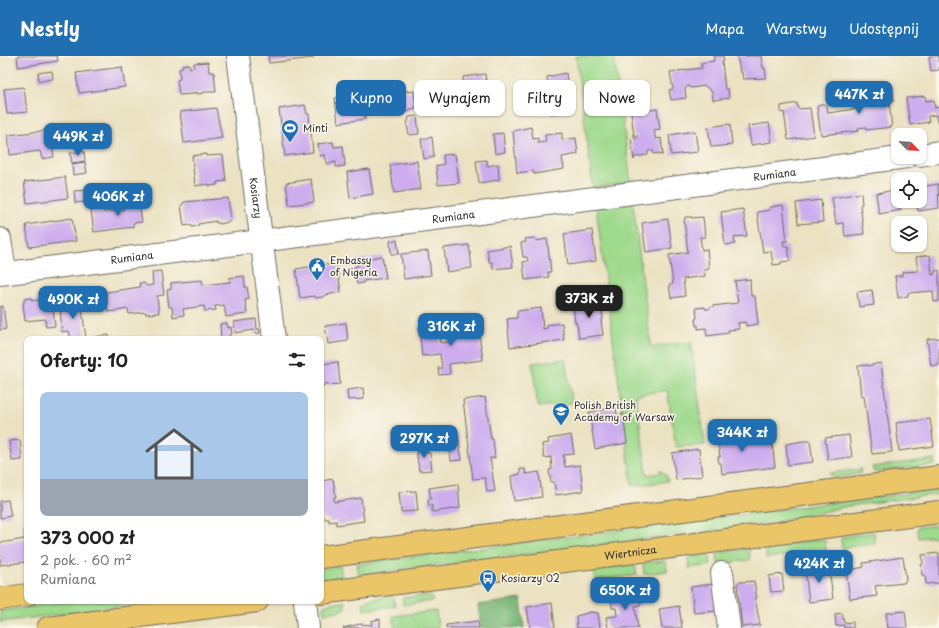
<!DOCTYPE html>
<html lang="pl">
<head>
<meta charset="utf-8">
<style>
	:root { --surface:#fff; --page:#f2f2f2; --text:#202124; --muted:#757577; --line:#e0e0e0; --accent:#1f6fb2 }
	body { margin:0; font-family:"Playpen Sans",sans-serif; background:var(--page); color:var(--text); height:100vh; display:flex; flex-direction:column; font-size:15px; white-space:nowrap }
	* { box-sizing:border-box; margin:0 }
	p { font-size:13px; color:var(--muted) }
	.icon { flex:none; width:22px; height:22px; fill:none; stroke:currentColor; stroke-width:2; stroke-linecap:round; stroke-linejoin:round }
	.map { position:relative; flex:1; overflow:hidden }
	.panel { position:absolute; left:24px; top:280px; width:300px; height:268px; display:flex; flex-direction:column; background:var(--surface); border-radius:8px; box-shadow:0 1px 3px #0004 }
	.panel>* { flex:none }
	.hud { position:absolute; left:336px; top:24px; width:380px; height:36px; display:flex; gap:8px }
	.needle { width:26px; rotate:115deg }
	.controls { position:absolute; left:891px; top:72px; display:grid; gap:8px }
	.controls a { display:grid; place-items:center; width:36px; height:36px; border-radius:8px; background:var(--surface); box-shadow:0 1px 3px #0004; font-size:20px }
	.price { position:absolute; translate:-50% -34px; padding:0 9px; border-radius:8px; background:var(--accent); color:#fff; font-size:13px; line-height:26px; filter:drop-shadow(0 1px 2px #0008) }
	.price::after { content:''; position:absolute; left:50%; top:24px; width:12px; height:9px; margin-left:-6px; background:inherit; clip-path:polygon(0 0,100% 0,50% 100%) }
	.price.active { background:#222; color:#fff }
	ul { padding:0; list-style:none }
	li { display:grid; align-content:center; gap:8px; height:212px; padding:0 16px }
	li+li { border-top:1px solid var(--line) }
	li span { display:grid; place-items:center; height:124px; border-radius:8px; color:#555 }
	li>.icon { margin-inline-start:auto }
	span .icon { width:72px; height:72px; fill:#fffc; stroke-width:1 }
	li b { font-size:17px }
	h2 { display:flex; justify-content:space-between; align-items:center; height:48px; padding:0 16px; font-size:17px }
	.pill { padding:0 14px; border-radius:8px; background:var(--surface); box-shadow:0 1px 3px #0004; font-size:14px; line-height:36px }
	.pill.active { background:var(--accent); color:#fff }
	header { display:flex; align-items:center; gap:24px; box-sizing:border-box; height:56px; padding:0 20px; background:var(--accent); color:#fff }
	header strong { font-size:19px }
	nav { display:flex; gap:22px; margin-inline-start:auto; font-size:14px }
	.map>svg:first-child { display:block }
</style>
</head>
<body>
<header>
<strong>Nestly</strong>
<nav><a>Mapa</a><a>Warstwy</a><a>Udostępnij</a></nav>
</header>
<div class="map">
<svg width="939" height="572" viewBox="0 0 939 572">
	<rect width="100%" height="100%" fill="#fbf7ec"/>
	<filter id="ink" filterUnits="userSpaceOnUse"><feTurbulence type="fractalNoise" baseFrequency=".025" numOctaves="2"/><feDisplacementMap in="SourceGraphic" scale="8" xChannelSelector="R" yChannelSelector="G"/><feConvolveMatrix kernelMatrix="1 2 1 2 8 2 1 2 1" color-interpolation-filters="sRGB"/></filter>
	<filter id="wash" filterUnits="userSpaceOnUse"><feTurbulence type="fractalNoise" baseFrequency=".012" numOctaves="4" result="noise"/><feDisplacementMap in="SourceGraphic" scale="16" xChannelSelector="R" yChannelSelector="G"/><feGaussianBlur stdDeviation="0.9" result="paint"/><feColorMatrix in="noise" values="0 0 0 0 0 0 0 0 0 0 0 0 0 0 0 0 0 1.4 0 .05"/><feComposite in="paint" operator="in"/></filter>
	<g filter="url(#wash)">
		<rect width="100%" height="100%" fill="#ebe2c2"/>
		<g fill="#9ed98c" stroke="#64825c">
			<polygon points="576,0 614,0 631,127 593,132"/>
			<polygon points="633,146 651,291 691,286 705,389 676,391 667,334 636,339 647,419 660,417 660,414 666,419 668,425 632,430 596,151"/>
			<polygon points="565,303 572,347 538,351 532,307"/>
			<polygon points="935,403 934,409 874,416 872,411"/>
			<polygon points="861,413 860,418 833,422 830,417"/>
			<polygon points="939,433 939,438 848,450 773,467 359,519 357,508"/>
			<polygon points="939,469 939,480 918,482 917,473 919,471"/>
			<polygon points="874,476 875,488 842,492 841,483 843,481"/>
			<polygon points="823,483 825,485 826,495 766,502 766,493 767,491"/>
			<polygon points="747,493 749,495 750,504 718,508 717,500 718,497"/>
			<polygon points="707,498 710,501 711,509 689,512 688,501"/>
			<polygon points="664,505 666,506 667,515 644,518 643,510 645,507"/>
			<polygon points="633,508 635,510 637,519 595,524 593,515 595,513"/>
			<polygon points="340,510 342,521 321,524 321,513"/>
			<polygon points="392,540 394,542 395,550 364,554 363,546 365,544"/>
			<polygon points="430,540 432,541 433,545 403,549 403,543 404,541"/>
			<polygon points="74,545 162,545 0,566 0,555"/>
			<polygon points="345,546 345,552 339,555 324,557 323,551 331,547"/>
			<polygon points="436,555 438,572 395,572 393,560"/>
		</g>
		<polygon fill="#7eb978" stroke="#547252" points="521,543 524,572 481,572 478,549"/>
		<g id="blocks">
			<g fill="#cdadee">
				<polygon points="17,0 57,0 58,5 18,11"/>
				<polygon points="268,0 313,0 313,2 269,7"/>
				<polygon points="714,0 723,0 724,5 722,5 725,33 728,33 729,42 713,44 712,36 705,30 691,32 688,30 685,33 686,42 671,44 669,34 673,33 670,16 702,12 701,7 714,5"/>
				<polygon points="737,0 761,0 763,12 765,12 766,22 743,23 742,16 740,16"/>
				<polygon points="929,0 939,0 939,14 931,15"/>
				<polygon points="208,6 209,16 214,16 216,36 204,36 204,37 197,38 197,36 193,37 193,38 179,39 177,24 180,23 179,13 182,12 182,9 189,8 190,12 194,11 194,7"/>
				<polygon points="122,11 125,31 79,37 76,17"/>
				<polygon points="52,15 53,23 39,25 38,17"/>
				<polygon points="566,17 571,55 551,58 547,21"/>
				<polygon points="485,18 489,48 467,51 463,21"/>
				<polygon points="892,30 894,45 889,46 892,71 866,74 866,71 858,72 859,75 821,79 817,51 820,48 824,48 827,50 828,57 856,53 856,51 865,49 865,47 873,46 871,33"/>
				<polygon points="24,31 27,56 7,58 4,33"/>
				<polygon points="407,34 407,36 414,35 416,52 410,53 410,55 397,57 394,41 398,40 397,35"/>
				<polygon points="362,38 365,63 338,67 335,42"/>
				<polygon points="925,40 926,45 934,44 935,52 939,51 939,66 937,66 936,59 928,60 929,66 910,69 906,42"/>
				<polygon points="797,47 798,53 810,52 814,80 788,84 784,56 781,57 781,50"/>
				<polygon points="305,49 307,58 309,58 313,96 285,100 279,53"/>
				<polygon points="216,52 222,82 184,87 180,56"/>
				<polygon points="657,53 660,73 654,74 656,83 661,82 663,99 661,99 661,97 654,98 653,95 648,95 648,99 635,101 634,104 631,83 637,82 637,79 634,80 631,57"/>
				<polygon points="417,60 419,78 409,79 407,69 409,61"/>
				<polygon points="769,67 772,86 751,89 748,70"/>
				<polygon points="730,68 732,89 711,91 708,71"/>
				<polygon points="531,71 533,83 538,82 538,87 546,86 545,79 562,77 562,84 576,82 578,98 562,101 564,113 534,118 533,115 517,117 513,75"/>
				<polygon points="50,74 54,101 42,103 40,95 10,99 8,79"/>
				<polygon points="695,75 698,96 671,99 669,79"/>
				<polygon points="503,77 505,96 495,98 493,78"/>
				<polygon points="432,81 434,101 424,103 421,83"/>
				<polygon points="333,86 334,91 343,90 345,110 336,111 336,106 327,108 325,99 320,100 318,88"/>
				<polygon points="84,95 85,105 72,107 70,97"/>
				<polygon points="206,98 206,100 223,99 226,125 217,126 217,129 209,130 209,128 195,130 192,100"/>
				<polygon points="455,98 459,127 438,129 436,110 444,108 443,99"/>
				<polygon points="487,104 487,110 498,108 499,124 479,127 476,105"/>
				<polygon points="417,105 421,133 394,137 390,109"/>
				<polygon points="85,106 87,117 73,119 72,108"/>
				<polygon points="369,113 373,138 350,142 347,116"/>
				<polygon points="65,121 68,142 27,147 24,126"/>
				<polygon points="311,123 314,146 289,149 286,127"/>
				<polygon points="938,128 939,152 918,155 916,145 920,145 920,131"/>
				<polygon points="100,133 101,144 75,147 74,135"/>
				<polygon points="898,134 898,145 900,145 901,154 879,158 876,137"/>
				<polygon points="861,137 862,148 860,149 864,178 845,180 843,167 836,168 832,142"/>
				<polygon points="138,139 142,166 133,167 133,171 94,176 91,155 103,153 104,156 124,154 123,150 129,150 128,140"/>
				<polygon points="228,142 231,165 221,168 219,167 216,167 216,165 198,168 198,170 192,171 191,169 184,170 181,150 184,146"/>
				<polygon points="821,144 823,166 798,168 796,147"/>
				<polygon points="783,149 787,185 783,185 784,190 788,190 790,205 781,206 781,208 773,209 771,195 763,196 757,156 770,154 770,151"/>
				<polygon points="743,153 747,180 734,181 735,188 725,189 721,156"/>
				<polygon points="685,161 692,161 692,162 703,161 705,181 700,181 702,194 707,193 709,213 704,214 705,220 683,223 685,240 671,242 669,229 673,228 669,199 688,196 684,164 685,163"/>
				<polygon points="72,162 76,185 29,191 26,169"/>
				<polygon points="668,163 672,192 646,196 642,167"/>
				<polygon points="592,174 596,205 568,209 564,178"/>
				<polygon points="535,182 536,185 547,183 551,216 548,216 549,221 525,224 523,206 528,205 527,201 523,201 521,187 526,186 525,183"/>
				<polygon points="397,184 399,198 391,198 390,185"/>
				<polygon points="469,189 472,212 447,216 444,192"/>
				<polygon points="510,190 513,211 493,213 492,206 489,206 487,194"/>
				<polygon points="428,195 431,219 404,223 401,198"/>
				<polygon points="930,199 932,219 935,218 935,215 939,214 939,245 934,246 933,235 908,237 908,240 898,242 895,220 902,220 902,216 918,215 916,201"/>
				<polygon points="382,200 386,222 363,225 363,227 357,228 354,211 358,210 357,204"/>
				<polygon points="326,208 328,209 335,209 337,210 341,236 325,239 323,241 316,242 314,240 300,242 296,213"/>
				<polygon points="161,215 164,239 157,240 159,257 146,258 146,256 129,258 128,253 108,256 106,236 140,231 139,227 144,227 147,230 153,229 152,216"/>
				<polygon points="244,220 245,231 247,231 249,243 245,244 247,258 226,261 224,249 215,250 216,254 205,255 204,250 183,253 184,259 173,261 172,251 169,251 167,234 171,233 171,227 202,224 203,229 230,226 229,222"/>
				<polygon points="750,223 751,240 755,240 758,268 746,270 745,266 738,267 739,273 728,274 729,277 707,280 706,272 698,273 698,269 696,270 695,263 697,262 696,252 705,251 705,253 709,253 712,250 738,247 735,225"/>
				<polygon points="872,234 874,249 859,251 857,236"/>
				<polygon points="32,242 32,245 52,242 55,270 46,271 45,263 25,265 23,247 24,247 24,243"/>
				<polygon points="76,243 77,243 78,252 82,252 86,283 71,283 69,275 62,276 60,253 62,253 61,245 62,245 62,247 76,245"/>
				<polygon points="601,245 603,263 601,265 603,279 579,282 577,268 575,266 573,249"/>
				<polygon points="3,250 6,273 0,274 0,251"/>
				<polygon points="541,252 543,273 547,272 547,269 562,267 564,284 510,291 507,263 517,262 517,255"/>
				<polygon points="256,263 257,273 259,273 260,277 255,278 254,274 235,277 234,266"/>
				<polygon points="227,267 228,272 231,271 232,278 229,279 229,283 221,283 220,268"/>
				<polygon points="346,267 348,285 328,288 325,270"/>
				<polygon points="437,269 440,287 456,285 454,276 461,275 461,273 472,271 472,273 478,272 483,304 449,308 450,318 439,319 438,312 442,312 440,298 422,300 419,271"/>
				<polygon points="109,279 109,283 95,283 94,281"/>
				<polygon points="939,282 939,309 931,310 927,283"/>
				<polygon points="338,306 340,328 328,329 327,327 324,328 324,330 321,330 321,308"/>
				<polygon points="881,307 892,396 872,398 864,340 861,341 858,310 867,309 867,310"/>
				<polygon points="363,332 364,343 348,344 347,334"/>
				<polygon points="485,341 491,383 493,383 495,402 490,402 495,435 487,436 485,422 473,423 463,344"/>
				<polygon points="616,352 617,359 623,358 627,387 595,393 589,356"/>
				<polygon points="930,363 934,390 899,395 896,367"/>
				<polygon points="731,368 733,383 743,382 744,389 772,385 775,411 722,418 721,407 719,407 718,401 720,401 716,370"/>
				<polygon points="458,379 462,404 451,405 448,380"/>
				<polygon points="571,379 574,398 563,399 565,411 580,409 583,435 556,439 554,426 551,426 549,414 552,413 551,401 544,402 542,388 549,387 548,383"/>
				<polygon points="849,379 852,401 828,404 825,382"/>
				<polygon points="20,384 22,404 12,405 9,385"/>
				<polygon points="803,385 810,385 813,406 788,409 786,388"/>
				<polygon points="427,391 427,397 430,397 432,414 419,415 416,392"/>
				<polygon points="699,393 702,420 676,424 672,397"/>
				<polygon points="520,413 525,413 526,418 539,416 542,441 514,445 511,420 520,418"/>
				<polygon points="333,423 336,441 334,441 334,446 361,442 364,465 336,469 336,465 329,466 329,463 326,463 321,459 321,425"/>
				<polygon points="458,428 460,452 432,456 432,449 429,450 428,443 431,443 429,432"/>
				<polygon points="416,435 418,455 401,456 399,436"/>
				<polygon points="8,444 11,460 0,462 0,445"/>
				<polygon points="24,451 27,451 27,467 26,468"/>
				<polygon points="27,474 27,506 0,509 0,487 25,483 24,475"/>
				<polygon points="939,497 939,527 926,528 925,519 922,519 921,509 923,508 922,499"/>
				<polygon points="903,501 906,523 904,527 875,530 877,540 850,543 846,515 864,511 863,507"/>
				<polygon points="829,511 833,543 809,546 805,514"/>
				<polygon points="782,518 784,535 771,536 769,520"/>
				<polygon points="754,525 757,542 755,542 760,569 742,571 737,528 740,526"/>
				<polygon points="713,528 716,555 694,557 691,531"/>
				<polygon points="639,536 641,549 635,550 638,572 608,572 606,561 617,560 616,552 612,552 611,540"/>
				<polygon points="552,547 555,572 530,572 527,551"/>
				<polygon points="679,550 682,572 662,572 659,553"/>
				<polygon points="905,555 907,572 888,572 886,557"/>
				<polygon points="591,556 598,557 600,572 577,572 576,560"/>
				<polygon points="842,557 844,567 853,566 853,572 844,572 844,569 836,570 835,558"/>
				<polygon points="380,563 380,572 343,572 360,568 372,569 371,565"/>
				<polygon points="478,565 479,572 446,572 446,569"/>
			</g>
		</g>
	</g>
	<g filter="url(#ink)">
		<use href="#blocks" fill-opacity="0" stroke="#6e6b60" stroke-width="1"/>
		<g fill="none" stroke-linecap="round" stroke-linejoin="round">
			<g stroke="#6e6b60" stroke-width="24">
				<g id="minor">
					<path id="s1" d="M 238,0 L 274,283"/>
					<polyline points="920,99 939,96"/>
					<polyline points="0,183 5,217"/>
					<path id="s2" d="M 0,218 L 457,160 L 907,101"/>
					<polyline points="722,517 729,572"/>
					<polyline points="305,545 308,572"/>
				</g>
			</g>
			<g stroke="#6e6b60" stroke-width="24">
				<g id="major">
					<polyline points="321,501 939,421"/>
					<path id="s3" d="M 321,537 L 939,456"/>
					<polyline points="0,543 27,539"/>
					<polyline points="48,572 257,545"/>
				</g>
			</g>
			<use href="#minor" stroke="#fff" stroke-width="22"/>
			<use href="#major" stroke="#ebc669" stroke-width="22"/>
		</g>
	</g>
	<defs>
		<g id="stadium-pin" transform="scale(0.9)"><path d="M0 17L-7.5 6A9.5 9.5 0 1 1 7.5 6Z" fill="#1f6fb2" stroke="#fbf7ec"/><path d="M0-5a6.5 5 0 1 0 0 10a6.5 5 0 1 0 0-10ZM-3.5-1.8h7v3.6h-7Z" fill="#fff"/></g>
		<g id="civic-pin" transform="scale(0.9)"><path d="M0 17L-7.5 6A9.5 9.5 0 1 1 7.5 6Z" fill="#1f6fb2" stroke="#fbf7ec"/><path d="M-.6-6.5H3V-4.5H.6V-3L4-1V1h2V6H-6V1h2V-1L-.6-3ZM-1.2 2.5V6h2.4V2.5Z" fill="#fff"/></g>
		<g id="school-pin" transform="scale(0.9)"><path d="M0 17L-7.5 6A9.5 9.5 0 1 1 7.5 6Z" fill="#1f6fb2" stroke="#fbf7ec"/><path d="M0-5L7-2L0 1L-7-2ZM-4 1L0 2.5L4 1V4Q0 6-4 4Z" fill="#fff"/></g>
		<g id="bus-pin" transform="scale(0.9)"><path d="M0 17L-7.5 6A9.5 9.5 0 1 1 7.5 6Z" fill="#1f6fb2" stroke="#fbf7ec"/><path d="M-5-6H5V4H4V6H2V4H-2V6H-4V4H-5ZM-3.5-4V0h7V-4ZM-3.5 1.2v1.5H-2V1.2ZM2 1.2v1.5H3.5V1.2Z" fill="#fff"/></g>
	</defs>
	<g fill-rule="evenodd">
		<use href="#stadium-pin" x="290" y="72"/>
		<use href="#civic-pin" x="317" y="210"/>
		<use href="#school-pin" x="561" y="355"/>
		<use href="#bus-pin" x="488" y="522"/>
	</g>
	<g text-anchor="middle" stroke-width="3" stroke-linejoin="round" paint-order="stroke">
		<g font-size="10" fill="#2b2b2b" stroke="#fbf7ec" text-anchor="start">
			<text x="303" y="76">Minti</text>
			<text x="330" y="208">Embassy<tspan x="330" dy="12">of Nigeria</tspan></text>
			<text x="574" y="353">Polish British<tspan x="574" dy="12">Academy of Warsaw</tspan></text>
			<text x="501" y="526">Kosiarzy 02</text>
		</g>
		<g font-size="10" fill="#2b2b2b" stroke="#fbf7ec">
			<text dy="4" stroke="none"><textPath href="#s2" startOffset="781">Rumiana</textPath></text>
			<text dy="4" stroke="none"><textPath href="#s1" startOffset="143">Kosiarzy</textPath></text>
			<text dy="4" stroke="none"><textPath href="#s2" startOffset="457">Rumiana</textPath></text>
			<text dy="4" stroke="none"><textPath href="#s2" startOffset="133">Rumiana</textPath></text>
			<text dy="4" stroke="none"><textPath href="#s3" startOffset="312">Wiertnicza</textPath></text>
		</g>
	</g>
</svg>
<div class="controls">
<a><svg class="needle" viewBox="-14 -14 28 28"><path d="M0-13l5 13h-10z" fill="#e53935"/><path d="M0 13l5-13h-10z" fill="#757577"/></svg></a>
<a><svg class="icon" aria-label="locate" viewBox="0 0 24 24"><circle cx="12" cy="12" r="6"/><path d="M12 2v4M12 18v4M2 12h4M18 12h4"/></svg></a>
<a><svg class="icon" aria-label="layers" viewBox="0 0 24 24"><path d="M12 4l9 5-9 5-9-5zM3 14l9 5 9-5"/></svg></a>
</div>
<b class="price" style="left:859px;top:59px">447K zł</b>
<b class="price" style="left:78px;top:101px">449K zł</b>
<b class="price" style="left:118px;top:161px">406K zł</b>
<b class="price active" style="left:589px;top:263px">373K zł</b>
<b class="price" style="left:73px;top:264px">490K zł</b>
<b class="price" style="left:451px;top:291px">316K zł</b>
<b class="price" style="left:742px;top:397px">344K zł</b>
<b class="price" style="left:424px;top:403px">297K zł</b>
<b class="price" style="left:819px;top:528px">424K zł</b>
<b class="price" style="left:625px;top:555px">650K zł</b>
<div class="hud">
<a class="pill active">Kupno</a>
<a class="pill">Wynajem</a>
<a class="pill">Filtry</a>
<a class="pill">Nowe</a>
</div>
<section class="panel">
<h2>Oferty: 10<svg class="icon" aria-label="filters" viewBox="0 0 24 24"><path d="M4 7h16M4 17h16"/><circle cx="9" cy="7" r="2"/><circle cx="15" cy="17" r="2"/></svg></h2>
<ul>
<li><span style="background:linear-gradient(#a9c7e8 70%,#9aa5b1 0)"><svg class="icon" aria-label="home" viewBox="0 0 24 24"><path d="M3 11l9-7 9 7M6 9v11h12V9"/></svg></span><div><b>373 000 zł</b><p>2 pok. · 60 m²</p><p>Rumiana</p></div></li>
</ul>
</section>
</div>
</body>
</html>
